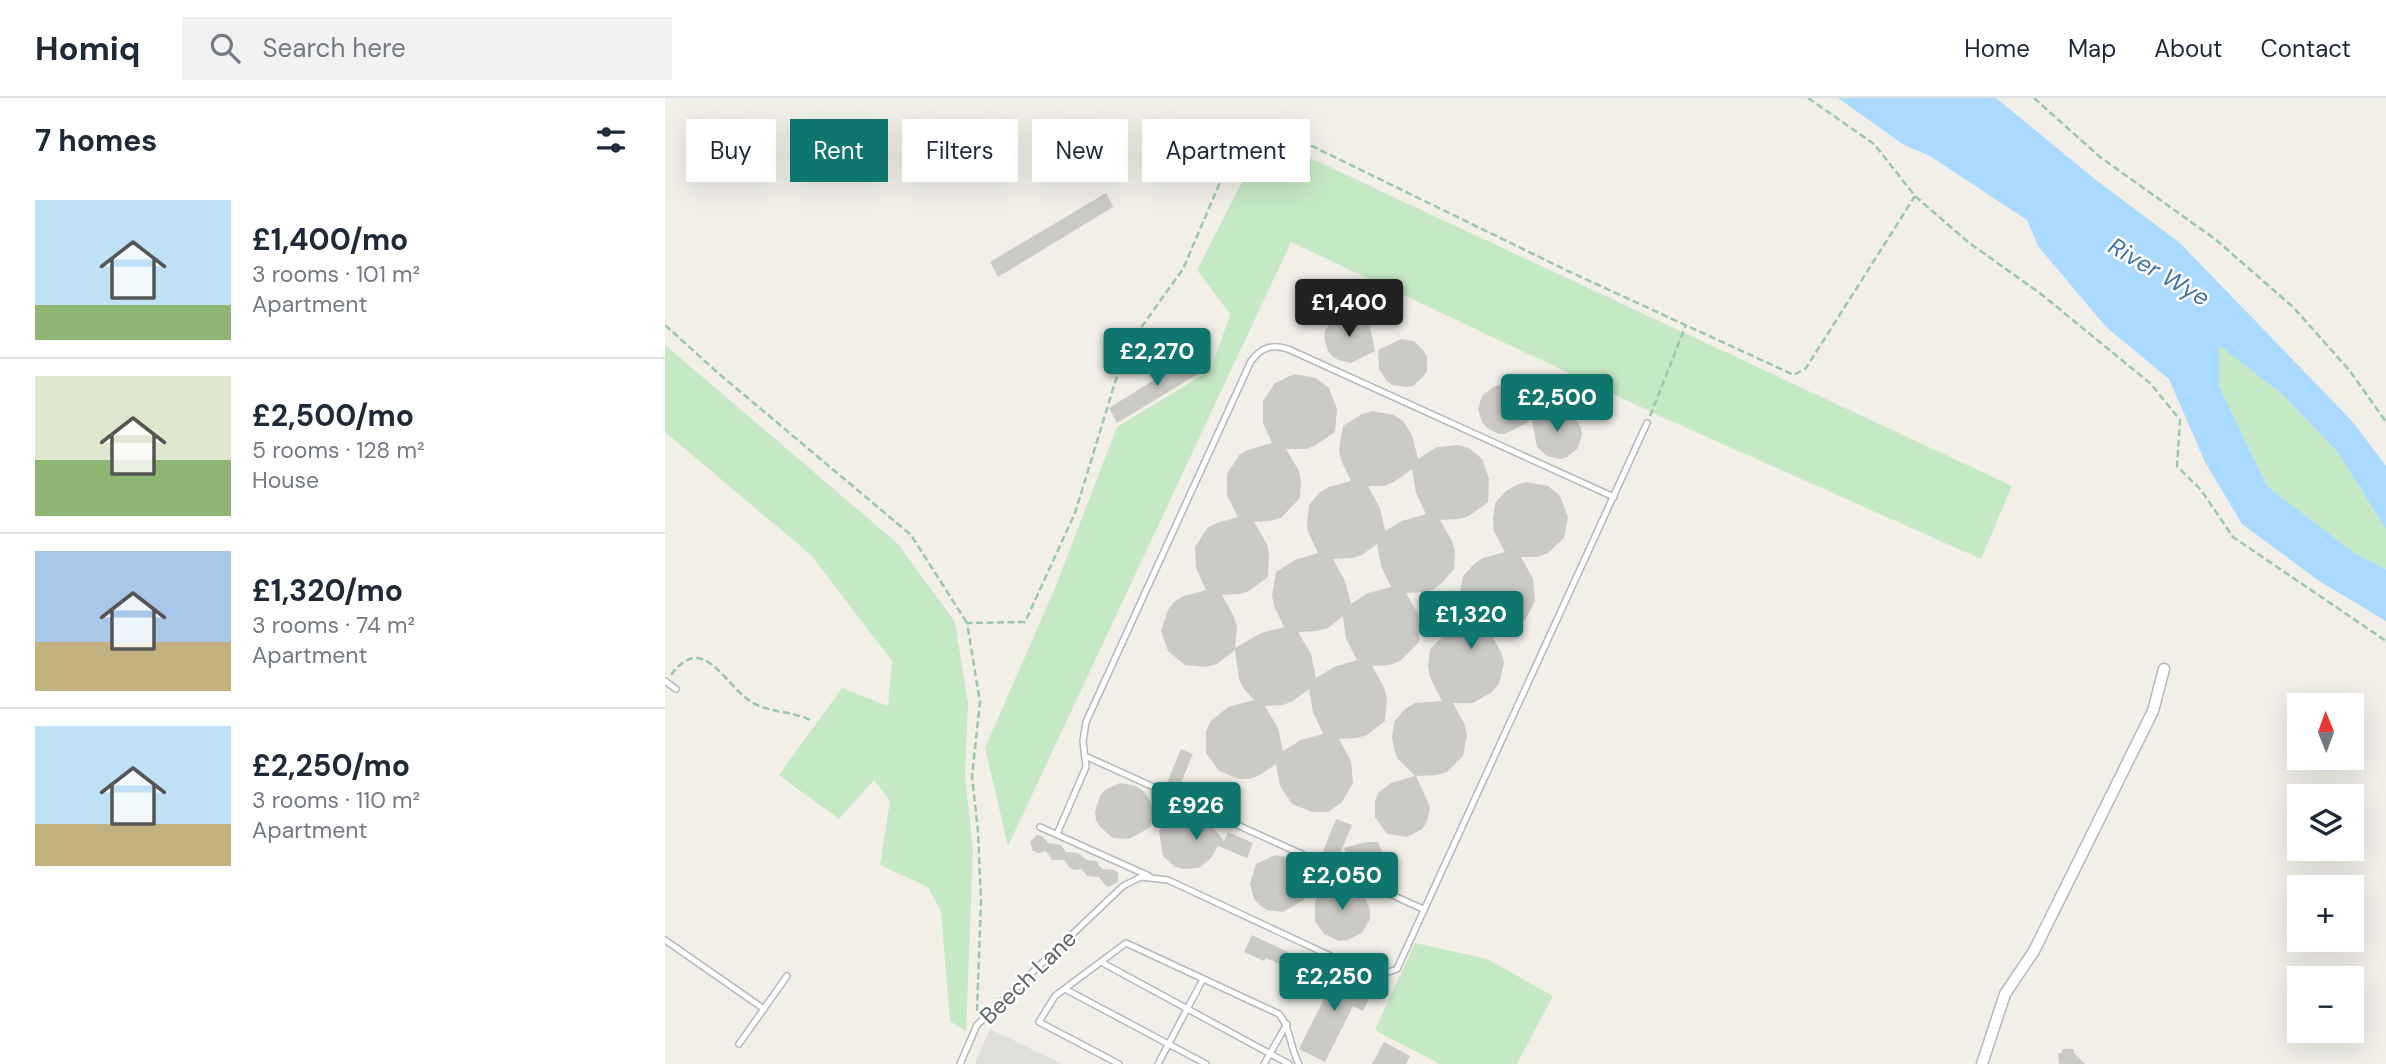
<!DOCTYPE html>
<html lang="en">
<head>
<meta charset="utf-8">
<style>
	:root { --surface:#fff; --page:#f2f2f3; --text:#1f2937; --muted:#747a83; --line:#e0e1e3; --accent:#0f766e }
	body { margin:0; font-family:"DM Sans",sans-serif; background:var(--page); color:var(--text); height:100vh; display:flex; flex-direction:column; font-size:26px; white-space:nowrap }
	* { box-sizing:border-box; margin:0 }
	p { font-size:23px; color:var(--muted) }
	.icon { flex:none; width:38px; height:38px; fill:none; stroke:currentColor; stroke-width:2; stroke-linecap:round; stroke-linejoin:round }
	.map { position:relative; flex:1; overflow:hidden }
	.sheet { display:flex; flex-direction:column; background:var(--surface); width:665px }
	.sheet>* { flex:none }
	.hud { position:absolute; left:21px; top:21px; width:665px; height:63px; display:flex; gap:14px }
	.needle { width:46px; rotate:359deg }
	.fabs { position:absolute; left:1622px; top:595px; display:grid; gap:14px }
	.fabs a { display:grid; place-items:center; width:77px; height:77px; border-radius:0px; background:var(--surface); box-shadow:0 7px 28px #0002; font-size:35px }
	.price { position:absolute; translate:-50% -60px; padding:0 16px; border-radius:7px; background:var(--accent); color:#fff; font-size:23px; line-height:46px; filter:drop-shadow(0 2px 4px #0008) }
	.price::after { content:''; position:absolute; left:50%; top:42px; width:21px; height:16px; margin-left:-10px; background:inherit; clip-path:polygon(0 0,100% 0,50% 100%) }
	.price.on { background:#222; color:#fff }
	ul { padding:0; list-style:none }
	li { display:flex; align-items:center; gap:21px; height:175px; padding:0 35px }
	li+li { border-top:2px solid var(--line) }
	li span { display:grid; place-items:center; flex:none; width:196px; height:140px; border-radius:0px; color:#555 }
	li>.icon { margin-inline-start:auto }
	span .icon { width:84px; height:84px; fill:#fffc; stroke-width:1 }
	li b { font-size:30px }
	h2 { display:flex; justify-content:space-between; align-items:center; height:84px; padding:0 35px; font-size:30px }
	.pill { padding:0 24px; border-radius:0px; background:var(--surface); box-shadow:0 7px 28px #0002; font-size:24px; line-height:63px }
	.pill.on { background:var(--accent); color:#fff }
	header { display:flex; align-items:center; gap:42px; box-sizing:border-box; height:98px; padding:0 35px; background:var(--surface); border-bottom:2px solid var(--line) }
	header strong { font-size:33px }
	nav { display:flex; gap:38px; margin-inline-start:auto; font-size:24px }
	.search { width:490px; height:63px; background:var(--page); display:flex; align-items:center; gap:18px; box-sizing:border-box; padding:0 24px; border-radius:0px; color:var(--muted); font-size:26px }
	main { display:flex; flex:1; min-height:0 }
	.map>svg:first-child { display:block }
</style>
</head>
<body>
<header>
<strong>Homiq</strong>
<div class="search"><svg class="icon" aria-label="search" viewBox="0 0 24 24"><circle cx="10" cy="10" r="6"/><path d="M15 15l6 6"/></svg>Search here</div>
<nav><a>Home</a><a>Map</a><a>About</a><a>Contact</a></nav>
</header>
<main>
<section class="sheet">
<h2>7 homes<svg class="icon" aria-label="filters" viewBox="0 0 24 24"><path d="M4 7h16M4 17h16"/><circle cx="9" cy="7" r="2"/><circle cx="15" cy="17" r="2"/></svg></h2>
<ul>
<li><span style="background:linear-gradient(#bfe0f5 75%,#8fb573 0)"><svg class="icon" aria-label="home" viewBox="0 0 24 24"><path d="M3 11l9-7 9 7M6 9v11h12V9"/></svg></span><div><b>£1,400/mo</b><p>3 rooms · 101 m²</p><p>Apartment</p></div></li>
<li><span style="background:linear-gradient(#dfe7d0 60%,#8fb573 0)"><svg class="icon" aria-label="home" viewBox="0 0 24 24"><path d="M3 11l9-7 9 7M6 9v11h12V9"/></svg></span><div><b>£2,500/mo</b><p>5 rooms · 128 m²</p><p>House</p></div></li>
<li><span style="background:linear-gradient(#a9c7e8 65%,#c2b280 0)"><svg class="icon" aria-label="home" viewBox="0 0 24 24"><path d="M3 11l9-7 9 7M6 9v11h12V9"/></svg></span><div><b>£1,320/mo</b><p>3 rooms · 74 m²</p><p>Apartment</p></div></li>
<li><span style="background:linear-gradient(#bfe0f5 70%,#c2b280 0)"><svg class="icon" aria-label="home" viewBox="0 0 24 24"><path d="M3 11l9-7 9 7M6 9v11h12V9"/></svg></span><div><b>£2,250/mo</b><p>3 rooms · 110 m²</p><p>Apartment</p></div></li>
</ul>
</section>
<div class="map">
<svg width="1721" height="966" viewBox="0 0 1721 966">
	<rect width="100%" height="100%" fill="#f1efe8"/>
	<polygon fill="#e0deda" points="325,931 397,966 310,966"/>
	<g fill="#c5e8c5">
		<polygon points="600,39 1347,388 1316,461 995,318 626,144 343,748 320,650 390,490 452,329 546,272 565,216 532,172"/>
		<polygon points="1554,246 1617,296 1672,353 1721,431 1721,471 1689,455 1602,388 1554,288"/>
		<polygon points="0,247 233,446 290,524 303,606 300,677 308,751 301,933 285,923 276,813 263,789 215,767 225,703 209,682 174,721 114,677 177,590 223,608 227,563 146,457 0,334"/>
		<polygon points="750,845 822,861 888,898 852,966 775,966 710,932"/>
	</g>
	<polygon fill="#aadaff" points="1173,0 1331,0 1431,82 1515,145 1687,323 1721,368 1721,431 1672,353 1617,296 1554,247 1554,288 1602,388 1689,455 1721,471 1721,523 1654,483 1577,426 1540,364 1504,281 1441,229 1373,148 1362,122 1265,58 1239,47"/>
	<g fill="#cccac5" fill-rule="evenodd">
		<polygon points="441,95 448,109 333,179 325,164"/>
		<polygon points="681,216 695,219 705,228 710,253 686,265 673,262 667,258 663,253 659,240 660,233 668,221"/>
		<polygon points="736,241 749,243 759,253 762,259 762,273 758,279 748,288 741,289 727,287 722,283 714,271 713,252"/>
		<polygon points="531,256 541,271 452,325 444,310"/>
		<path d="M 629,276 L 651,280 L 664,290 L 672,311 L 670,334 L 651,347 L 641,351 L 621,351 L 634,373 L 636,383 L 635,400 L 616,420 L 605,423 L 589,424 L 602,446 L 604,456 L 603,479 L 584,493 L 574,496 L 557,497 L 569,519 L 572,529 L 570,550 L 596,535 L 619,529 L 609,508 L 607,497 L 611,474 L 630,462 L 653,455 L 643,434 L 642,424 L 644,407 L 655,394 L 664,389 L 686,383 L 676,362 L 674,351 L 678,328 L 697,316 L 708,313 L 729,317 L 738,323 L 747,337 L 753,361 L 772,349 L 793,347 L 804,350 L 817,361 L 824,381 L 823,404 L 804,418 L 794,421 L 775,422 L 787,443 L 790,454 L 789,471 L 778,484 L 769,491 L 759,494 L 741,495 L 753,516 L 755,527 L 754,544 L 735,563 L 725,567 L 707,568 L 719,589 L 722,600 L 720,623 L 702,637 L 691,640 L 674,641 L 686,663 L 688,685 L 677,704 L 663,714 L 647,714 L 627,706 L 615,688 L 611,666 L 595,677 L 585,681 L 574,681 L 554,673 L 541,655 L 541,633 L 546,623 L 563,609 L 589,602 L 579,591 L 574,581 L 570,552 L 552,566 L 541,569 L 520,567 L 503,553 L 496,533 L 503,512 L 510,503 L 519,498 L 541,492 L 531,470 L 530,449 L 542,430 L 552,425 L 573,419 L 562,397 L 562,376 L 574,357 L 583,352 L 607,345 L 598,325 L 598,303 L 610,285 ZM 747,371 L 751,395 L 761,416 L 737,423 L 720,433 L 715,410 L 703,388 L 719,388 L 729,384 ZM 712,446 L 716,468 L 726,489 L 703,495 L 686,506 L 680,483 L 668,461 L 687,460 L 697,457 ZM 678,518 L 681,541 L 692,562 L 669,569 L 651,580 L 646,556 L 633,534 L 652,533 L 663,530 ZM 644,591 L 648,614 L 658,636 L 636,642 L 618,653 L 613,630 L 600,608 L 618,607 L 628,603 Z"/>
		<polygon points="835,287 849,290 859,299 864,324 840,336 833,336 821,329 817,324 813,311 817,298 828,289"/>
		<polygon points="890,312 897,312 909,319 916,330 917,337 913,350 902,359 895,361 882,358 872,349 867,323"/>
		<polygon points="861,384 883,388 895,398 903,419 899,440 883,455 873,459 856,459 868,481 870,503 860,522 851,528 840,532 824,533 836,554 839,564 834,586 827,594 808,605 788,605 800,627 802,637 798,658 782,674 772,677 751,678 765,709 762,724 757,731 742,739 722,736 710,719 710,703 713,695 726,685 750,678 733,661 729,651 727,640 729,624 740,611 750,605 777,603 765,579 763,568 765,551 777,539 786,533 807,527 797,506 795,495 798,478 809,466 818,460 840,454 829,433 828,422 830,405 841,393 851,387"/>
		<polygon points="516,651 528,656 513,692 501,687"/>
		<polygon points="455,685 471,688 478,693 485,703 487,711 486,729 464,741 448,740 435,729 431,722 430,714 435,698 440,692"/>
		<polygon points="520,715 528,716 543,723 559,743 563,734 588,745 582,760 553,748 546,760 534,770 518,771 510,769 498,758 494,733 505,721"/>
		<polygon points="671,721 687,727 671,765 656,758"/>
		<polygon points="372,737 377,738 383,745 396,747 401,754 413,755 422,762 431,763 437,771 449,772 453,775 453,784 444,789 440,787 434,779 422,778 417,771 409,772 405,770 399,762 387,762 381,753 373,755 368,753 365,744"/>
		<polygon points="701,744 713,744 720,760 718,770 706,778 689,772 679,750"/>
		<polygon points="610,757 626,760 633,765 641,783 640,801 618,814 602,812 595,807 589,801 585,786 591,766"/>
		<polygon points="674,786 690,786 699,797 705,812 705,821 697,835 682,842 674,843 659,836 650,823 650,803 659,793"/>
		<polygon points="587,837 627,856 621,869 601,860 599,863 579,854"/>
		<polygon points="666,871 708,893 698,913 688,908 660,964 634,951 662,895 655,891"/>
		<polygon points="719,944 745,958 741,966 707,966"/>
		<polygon points="1397,951 1409,951 1409,955 1420,966 1394,966 1393,955 1397,955"/>
	</g>
	<g fill="none" stroke-linecap="round" stroke-linejoin="round">
		<g stroke="#b5b8bc" stroke-width="8">
			<g id="service">
				<polyline points="0,583 11,591"/>
				<polyline points="420,658 758,811"/>
				<polyline points="375,729 484,778"/>
				<path d="M 392,736 L 421,669 L 418,643 L 421,624 L 586,263 C 597,249 606,246 623,251 L 949,399"/>
				<polyline points="0,842 99,911"/>
				<polyline points="436,864 624,966"/>
				<polyline points="400,891 541,966"/>
				<polyline points="74,946 122,878"/>
				<polyline points="295,966 312,927 458,788 476,779 503,782 700,874 712,878 732,871 982,325"/>
				<path d="M 454,966 L 374,924 L 390,898 L 461,845 L 614,916 C 626,931 625,950 634,966"/>
				<polyline points="493,966 538,881"/>
				<polyline points="599,966 622,926"/>
			</g>
		</g>
		<g stroke="#b5b8bc" stroke-width="13">
			<polyline id="minor" points="1317,966 1340,896 1369,853 1488,613 1499,571"/>
		</g>
		<g stroke="#9cc7a9" stroke-width="2.5" stroke-dasharray="7 3.5" stroke-linecap="butt">
			<polyline points="1143,0 1209,46 1250,98 1303,144 1376,196 1486,286 1515,322 1512,368 1536,392 1568,439 1721,543"/>
			<polyline points="1369,0 1435,59 1550,141 1628,209 1685,273 1721,324"/>
			<polyline points="0,227 53,275 246,437 302,525"/>
			<polyline points="985,318 1021,227"/>
			<path d="M 6,577 C 40,531 61,592 90,606 C 108,615 128,613 147,623"/>
			<polyline points="312,913 316,804 313,733 307,678 315,604 302,525 360,524 410,415 460,252 518,171 576,35 610,30 903,173 1129,277 1141,270 1250,98"/>
		</g>
		<use href="#service" stroke="#fff" stroke-width="5"/>
		<use href="#minor" stroke="#fff" stroke-width="10"/>
	</g>
	<g text-anchor="middle" stroke-width="5" stroke-linejoin="round" paint-order="stroke">
		<g font-size="23" fill="#5f6368" stroke="#fff">
			<text transform="translate(363 879) rotate(-44)" y="8">Beech Lane</text>
		</g>
		<g font-size="24" font-style="italic" fill="#4174aa" stroke="#fff">
			<text transform="translate(1494 174) rotate(30)" y="8">River Wye</text>
		</g>
	</g>
</svg>
<div class="fabs">
<a><svg class="needle" viewBox="-14 -14 28 28"><path d="M0-13l5 13h-10z" fill="#e53935"/><path d="M0 13l5-13h-10z" fill="#747a83"/></svg></a>
<a><svg class="icon" aria-label="layers" viewBox="0 0 24 24"><path d="M12 4l9 5-9 5-9-5zM3 14l9 5 9-5"/></svg></a>
<a>+</a>
<a>−</a>
</div>
<b class="price on" style="left:684px;top:241px">£1,400</b>
<b class="price" style="left:492px;top:290px">£2,270</b>
<b class="price" style="left:892px;top:336px">£2,500</b>
<b class="price" style="left:806px;top:553px">£1,320</b>
<b class="price" style="left:531px;top:744px">£926</b>
<b class="price" style="left:677px;top:814px">£2,050</b>
<b class="price" style="left:669px;top:915px">£2,250</b>
<div class="hud">
<a class="pill">Buy</a>
<a class="pill on">Rent</a>
<a class="pill">Filters</a>
<a class="pill">New</a>
<a class="pill">Apartment</a>
</div>
</div>
</main>
</body>
</html>
